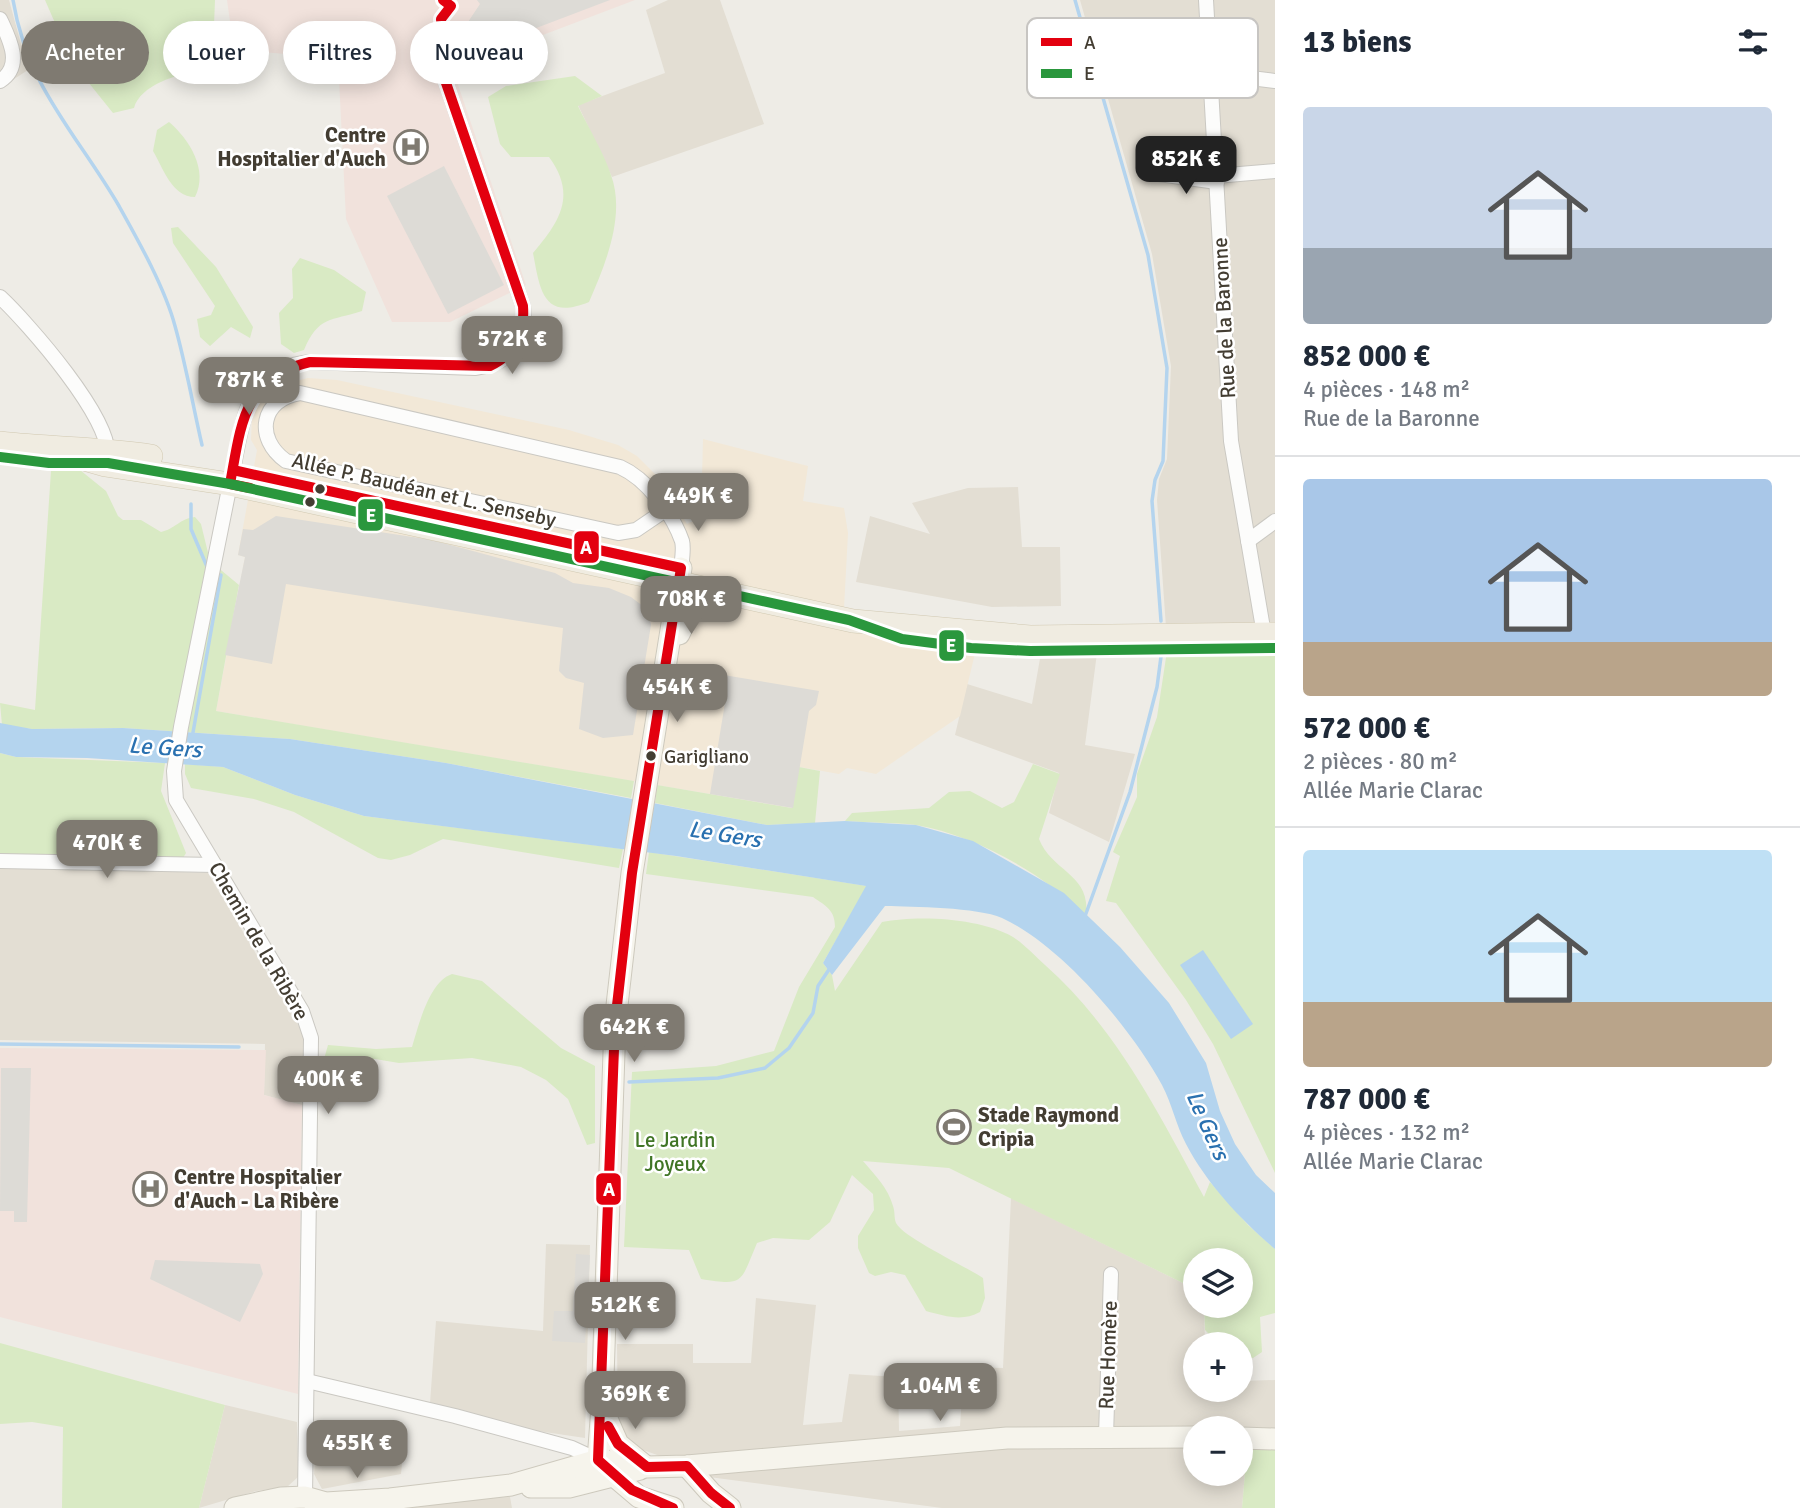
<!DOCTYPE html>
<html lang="fr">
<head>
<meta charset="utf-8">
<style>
	:root { --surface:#fff; --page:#f2f2f3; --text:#1f2937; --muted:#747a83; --line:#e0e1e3; --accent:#7f7a71 }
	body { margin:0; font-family:Signika,sans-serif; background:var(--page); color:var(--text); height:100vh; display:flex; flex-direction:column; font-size:26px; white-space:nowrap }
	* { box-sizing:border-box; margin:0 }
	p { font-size:23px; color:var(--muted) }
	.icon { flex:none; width:38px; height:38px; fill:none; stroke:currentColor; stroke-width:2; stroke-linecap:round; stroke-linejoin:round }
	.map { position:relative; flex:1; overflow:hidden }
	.panel { display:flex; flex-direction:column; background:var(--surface); width:525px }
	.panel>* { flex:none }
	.hud { position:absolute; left:21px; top:21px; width:665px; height:63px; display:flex; gap:14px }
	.buttons { position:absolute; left:1183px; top:1248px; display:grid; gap:14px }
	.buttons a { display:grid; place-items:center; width:70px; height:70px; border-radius:50%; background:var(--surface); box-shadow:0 4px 18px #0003; font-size:35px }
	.price { position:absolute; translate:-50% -60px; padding:0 16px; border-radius:14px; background:var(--accent); color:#fff; font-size:23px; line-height:46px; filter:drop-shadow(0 2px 4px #0008) }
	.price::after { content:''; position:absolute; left:50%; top:42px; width:21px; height:16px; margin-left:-10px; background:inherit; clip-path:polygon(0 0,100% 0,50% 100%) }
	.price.on { background:#222; color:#fff }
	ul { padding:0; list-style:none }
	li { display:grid; align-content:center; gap:14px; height:371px; padding:0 28px }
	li+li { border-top:2px solid var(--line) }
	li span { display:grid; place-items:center; height:217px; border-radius:7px; color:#555 }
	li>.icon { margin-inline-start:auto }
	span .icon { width:126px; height:126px; fill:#fffc; stroke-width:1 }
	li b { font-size:30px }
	h2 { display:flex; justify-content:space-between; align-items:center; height:84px; padding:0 28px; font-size:30px }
	.pill { padding:0 24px; border-radius:32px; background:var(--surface); box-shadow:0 4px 18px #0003; font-size:24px; line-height:63px }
	.pill.on { background:var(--accent); color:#fff }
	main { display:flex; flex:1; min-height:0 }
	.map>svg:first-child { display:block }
</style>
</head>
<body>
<main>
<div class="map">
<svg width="1275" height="1508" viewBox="0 0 1275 1508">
	<rect width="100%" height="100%" fill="#eeece6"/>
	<g fill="#e3ded3" fill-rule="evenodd">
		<polygon points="0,0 9,0 28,70 0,88"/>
		<polygon points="668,0 720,0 764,124 612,177 578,105 665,73 646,10"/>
		<polygon points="1080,0 1275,0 1275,624 1166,627 1157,500 1159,479 1167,459 1171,366 1152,254"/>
		<polygon points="1018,487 1022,547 1060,547 1061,606 992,607 856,582 870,516 930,534 912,503 968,488"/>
		<polygon points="1041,653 1097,653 1085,745 1135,754 1109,842 1049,813 1059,773 955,735 967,684 1032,704"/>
		<polygon points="0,866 208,873 303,1033 306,1043 305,1106 264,1095 265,1044 0,1040"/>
		<path d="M 1011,1198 L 1195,1289 L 1195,1306 L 1204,1306 L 1205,1344 L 1195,1344 L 1195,1390 L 1241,1390 L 1241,1381 L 1275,1380 L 1275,1449 L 1247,1449 L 1242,1508 L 942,1508 L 709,1477 L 688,1460 L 660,1456 L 629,1445 L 618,1426 L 617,1344 L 693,1344 L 693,1363 L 751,1363 L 756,1298 L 816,1305 L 803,1425 L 842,1422 L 849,1374 L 898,1377 L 899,1431 L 960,1426 L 964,1367 L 1003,1368 ZM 1195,1428 L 1241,1428 L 1241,1474 L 1195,1474 Z"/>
		<polygon points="546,1244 590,1245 585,1438 538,1431 430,1403 436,1321 543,1331"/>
		<polygon points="225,1405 297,1422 298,1477 287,1487 256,1491 199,1508"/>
		<polygon points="317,1420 404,1442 401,1474 322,1489 314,1474"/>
		<polygon points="510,1497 512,1508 360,1508 476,1498"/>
	</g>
	<polygon fill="#f2e8d7" points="308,378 337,380 569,430 618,445 637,456 656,475 687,524 701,517 703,439 808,466 803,501 844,508 848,533 843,627 977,645 960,716 876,774 847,768 839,774 800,767 793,808 216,711 245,557 238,555 257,450 251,440 252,418 258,403 273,387"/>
	<g fill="#f1e2dc">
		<polygon points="227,0 635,0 464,65 455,76 526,285 450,322 392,322 346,219 338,58 234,50"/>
		<polygon points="0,1048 266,1050 264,1095 302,1105 298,1394 0,1317"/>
	</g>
	<g fill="#d9eac4">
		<path d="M 45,0 L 215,0 L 213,51 L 199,71 C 178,74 140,85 134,108 L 113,113 L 72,62 Z"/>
		<path d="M 575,76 L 602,96 L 578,106 C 589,129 603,151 611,175 C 626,216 605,265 589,302 C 543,321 540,290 533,253 C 560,221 577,195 549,157 L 511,157 L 500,144 L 488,97 L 506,86 Z"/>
		<path d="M 169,122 C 189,139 209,170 195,197 C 172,197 163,168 153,151 L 157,130 Z"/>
		<polygon points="178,227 216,267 253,327 250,338 231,327 210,346 200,337 197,319 211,315 215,306 173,243 171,228"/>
		<path d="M 300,258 L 334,270 L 366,292 L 362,311 C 331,321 318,316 304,350 L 294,353 L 281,344 L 279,313 L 293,298 L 292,269 Z"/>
		<path d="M 80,470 L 106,491 L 118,516 L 123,520 L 141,520 L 161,532 C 175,529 179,519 195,517 L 201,524 L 210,561 L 239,585 L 216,711 L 634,781 L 631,798 L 446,763 L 290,739 L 123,728 L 32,729 L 2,725 L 0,703 L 35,710 L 51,471 Z"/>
		<polygon points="1275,650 1275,1173 1213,1044 1186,1000 1116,903 1106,901 1120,856 1113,852 1137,797 1137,774 1157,717 1167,651"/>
		<polygon points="0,753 16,757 165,763 161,791 186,853 183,858 0,854"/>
		<polygon points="185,764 223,767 295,795 364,816 623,849 619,868 443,839 410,855 391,860 378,858 294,812 254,799 191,788 185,774"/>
		<path d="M 1033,764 L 1060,774 L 1039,839 C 1052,872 1091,874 1086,915 C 1043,874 975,835 916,825 C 893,822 868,823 845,821 L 852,813 L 929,808 L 949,792 L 970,791 L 1002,808 L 1014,802 Z"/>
		<polygon points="799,767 820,771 815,823 767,825 655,803 657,785 792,808"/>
		<path d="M 649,852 L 867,886 L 823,963 L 832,975 L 835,991 L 882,922 C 919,915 980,918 1013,937 C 1024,944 1035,956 1045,965 C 1117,1029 1159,1114 1204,1197 L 1210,1182 L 1248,1225 L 1275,1249 L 1275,1313 L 1260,1317 L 1262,1352 L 1253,1358 L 1241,1357 L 1241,1344 L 1219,1344 L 1205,1330 L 1204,1306 L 1241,1306 L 1241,1260 L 1195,1260 L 1195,1289 L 949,1168 L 863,1161 C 875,1175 888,1188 893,1206 C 895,1211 894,1218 896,1223 C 904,1238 965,1266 983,1278 L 985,1298 L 980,1312 C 962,1322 945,1316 926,1311 L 905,1275 L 891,1272 L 875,1276 L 869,1273 L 858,1248 L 858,1236 L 874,1210 L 873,1194 L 852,1175 L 830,1222 L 809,1240 L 773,1238 L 757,1243 C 740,1283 745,1286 701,1279 L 689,1250 L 624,1247 L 632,1072 L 716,1066 L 774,1051 L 799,987 L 835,927 C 835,910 826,906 813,897 L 646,874 Z"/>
		<path d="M 452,974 L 482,981 L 561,1048 L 595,1066 L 595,1143 L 587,1145 L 568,1099 L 546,1080 L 521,1067 L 472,1058 L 399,1063 L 375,1059 L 327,1065 L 324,1059 L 328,1045 L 376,1049 L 412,1047 C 419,1024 429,982 452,974 Z"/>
		<polygon points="0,1343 225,1405 199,1508 62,1508 63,1427 32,1422 0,1424"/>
		<polygon points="1247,1449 1275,1449 1275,1508 1242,1508"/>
	</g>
	<g fill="#dddbd6">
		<polygon points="477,0 610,0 463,56 458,53 464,28 480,4"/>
		<polygon points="444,166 504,285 448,314 387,196"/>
		<polygon points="276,516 432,540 555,573 573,583 609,588 631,597 648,610 651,625 633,735 603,738 579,729 584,683 566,678 559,671 563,628 286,584 272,664 225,655 245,557 238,555 243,529 253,530"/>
		<polygon points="694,670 819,691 816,705 809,711 793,808 710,794 726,697 691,691"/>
		<polygon points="1,1068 31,1068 27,1222 14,1222 14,1211 0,1211"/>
		<polygon points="576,1254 590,1255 585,1343 552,1341 554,1311 573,1311"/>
		<polygon points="155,1260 260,1264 263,1274 240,1322 150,1279"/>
	</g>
	<g fill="#b4d4ee">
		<path d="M 0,723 L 32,729 L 123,728 L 290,739 L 446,763 L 767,825 L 845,821 L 916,825 L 973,841 L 1064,893 L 1120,947 L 1169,1003 L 1206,1063 L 1220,1111 L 1235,1144 L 1256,1175 L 1275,1193 L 1275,1249 C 1241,1220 1207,1184 1186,1144 C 1176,1125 1172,1104 1162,1085 C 1131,1028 1061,945 1002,918 C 977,907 913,907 885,906 L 832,975 L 823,963 L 866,886 L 676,856 L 364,816 L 295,795 L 223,767 L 87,758 L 16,757 L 0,753 Z"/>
		<polygon points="1203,950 1253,1024 1231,1039 1180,965"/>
	</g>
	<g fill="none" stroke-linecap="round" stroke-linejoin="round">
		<g stroke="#b4d4ee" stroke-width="3.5">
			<path d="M 13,0 C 27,87 77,134 119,206 C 138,240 165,288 175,326 C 186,365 193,406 202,445"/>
			<polyline points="1075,0 1148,255 1167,368 1163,461 1155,480 1152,501 1161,621"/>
			<polyline points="191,504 191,529 208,569"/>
			<polyline points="192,738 221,575"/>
			<polyline points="1084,919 1130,792 1157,687 1162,649"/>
			<polyline points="0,1044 239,1047"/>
			<polyline points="629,1082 718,1078 765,1068 789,1048 813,1013 818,986 830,968"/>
		</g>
		<g stroke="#cac8c2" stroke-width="16">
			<g id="street">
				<polyline points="1206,0 1231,441 1264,634"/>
				<path d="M 0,19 C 9,38 24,66 0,81"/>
				<polyline points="1144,70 1167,84 1212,92"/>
				<polyline points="1211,73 1275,81"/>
				<polyline points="1159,174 1217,182"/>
				<polyline points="1216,176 1275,171"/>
				<path d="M 0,297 C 26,321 115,422 107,457"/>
				<path d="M 233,470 C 243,419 247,368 310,362 L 475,368 C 510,363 528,342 523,306 L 445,80"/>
				<polyline points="230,484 181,727 174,771 176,800 302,1011 311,1038 305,1497"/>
				<path d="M 664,511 L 636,530 L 618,533 L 286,461 C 254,438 261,399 300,393 L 620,467 C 647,479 672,513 682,541 C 684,548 682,560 681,568"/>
				<polyline points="1248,541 1275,521"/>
				<polyline points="0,861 215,865"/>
				<polyline points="307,1381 455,1416 572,1448 598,1460"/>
				<polyline points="1106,1436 1111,1274"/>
			</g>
		</g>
		<g stroke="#cdc9bd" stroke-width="23">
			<g id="secondary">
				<polyline points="679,634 694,602 710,590"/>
				<polyline points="603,1410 618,1444 645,1466"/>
				<polyline points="1241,1438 1275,1439"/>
				<polyline points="598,1460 602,1407 615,1023 632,873 681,568"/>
				<polyline points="687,1466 711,1493 730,1508"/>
				<polyline points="606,1469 639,1497 673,1508"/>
				<polyline points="531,1487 569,1487 640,1469"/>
				<polyline points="235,1508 281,1498 305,1497 326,1503 390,1499 511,1485 598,1460 647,1467 687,1466 1007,1438 1195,1437"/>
			</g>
		</g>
		<g stroke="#d1c9b2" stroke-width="24">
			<g id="primary">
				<path d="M 0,443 C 50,449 101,448 151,456"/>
				<polyline points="49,449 105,465 230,484 853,621 1030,637 1275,634"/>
			</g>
		</g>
		<use href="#street" stroke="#fcfcfb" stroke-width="14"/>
		<use href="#secondary" stroke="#f6f4ec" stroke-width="21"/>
		<use href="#primary" stroke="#f0ece1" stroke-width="23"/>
		<g stroke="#fff" stroke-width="16">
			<g id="bus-1">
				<polyline points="233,470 681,568 632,873 615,1023 598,1460 632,1490 673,1508"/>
				<path d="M 250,488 L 230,484 C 241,425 243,377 310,362 L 490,366 C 516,353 525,335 523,306 L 445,80 L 441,19 L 451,6 L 443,0"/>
				<polyline points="608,1426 618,1444 647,1467 687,1466 711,1493 730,1508"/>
			</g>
		</g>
		<g stroke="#fff" stroke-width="16">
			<polyline id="bus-2" points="0,457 49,463 108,463 230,484 849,620 902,639 971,648 1030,651 1275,648"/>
		</g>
		<use href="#bus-1" stroke="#e3000f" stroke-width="10"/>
		<use href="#bus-2" stroke="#2a973d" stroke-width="10"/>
	</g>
	<defs>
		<g id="hospital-ring" transform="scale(1.75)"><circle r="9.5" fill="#fff" stroke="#7f7a71" stroke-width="1.5"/><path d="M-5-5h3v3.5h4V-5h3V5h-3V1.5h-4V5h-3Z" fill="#7f7a71"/></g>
		<g id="stadium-ring" transform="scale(1.75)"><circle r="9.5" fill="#fff" stroke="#7f7a71" stroke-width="1.5"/><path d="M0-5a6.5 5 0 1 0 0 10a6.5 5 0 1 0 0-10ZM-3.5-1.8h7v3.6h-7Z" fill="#7f7a71"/></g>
	</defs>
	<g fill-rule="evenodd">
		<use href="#hospital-ring" x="411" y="147"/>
		<use href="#stadium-ring" x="954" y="1127"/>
		<use href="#hospital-ring" x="150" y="1189"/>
	</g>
	<g fill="#433d32" stroke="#fff" stroke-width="2.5">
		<circle cx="320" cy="489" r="6"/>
		<circle cx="310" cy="502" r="6"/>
		<circle cx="651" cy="756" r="6"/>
	</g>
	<g text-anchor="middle" stroke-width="5" stroke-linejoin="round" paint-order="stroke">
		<g font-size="19" fill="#433d32" stroke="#fff" text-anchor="start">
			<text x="664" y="763">Garigliano</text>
		</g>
		<g font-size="21" font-weight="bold" fill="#433d32" stroke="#fff" text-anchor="start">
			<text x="386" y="142" text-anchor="end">Centre<tspan x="386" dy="24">Hospitalier d'Auch</tspan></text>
			<text x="978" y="1122">Stade Raymond<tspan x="978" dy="24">Cripia</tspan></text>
			<text x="174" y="1184">Centre Hospitalier<tspan x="174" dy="24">d'Auch - La Ribère</tspan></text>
		</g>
		<g font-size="21" fill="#433d32" stroke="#fff">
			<text transform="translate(1224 318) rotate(-93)" y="7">Rue de la Baronne</text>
			<text transform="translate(424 490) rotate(13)" y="7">Allée P. Baudéan et L. Senseby</text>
			<text transform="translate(259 941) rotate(60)" y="7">Chemin de la Ribère</text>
			<text transform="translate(1108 1355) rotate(-88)" y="7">Rue Homère</text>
		</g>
		<g font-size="21" fill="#407525" stroke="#fff">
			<text x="675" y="1147">Le Jardin<tspan x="675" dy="24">Joyeux</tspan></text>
		</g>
		<g font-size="23" font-style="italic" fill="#2a71b0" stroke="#fff">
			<text transform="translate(165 747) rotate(4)" y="8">Le Gers</text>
			<text transform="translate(725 834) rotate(9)" y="8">Le Gers</text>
			<text transform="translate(1208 1125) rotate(66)" y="8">Le Gers</text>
		</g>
	</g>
	<rect x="1027" y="18" width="231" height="80" rx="10" fill="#fff" stroke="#c7c5c2" stroke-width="2"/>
	<rect x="1041" y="38" width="31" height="8" fill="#e3000f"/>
	<rect x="1041" y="69" width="31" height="9" fill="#2a973d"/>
	<g font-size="19" fill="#433d32">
		<text x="1084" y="49">A</text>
		<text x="1084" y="80">E</text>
	</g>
	<g stroke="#fff" stroke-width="2.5">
		<rect x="357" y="498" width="27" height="34" rx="7" fill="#2a973d"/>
		<rect x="573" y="530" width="27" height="34" rx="7" fill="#e3000f"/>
		<rect x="938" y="629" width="27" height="33" rx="7" fill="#2a973d"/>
		<rect x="595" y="1172" width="27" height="34" rx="7" fill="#e3000f"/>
	</g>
	<g font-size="19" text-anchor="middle" font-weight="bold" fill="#fff">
		<text x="371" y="522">E</text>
		<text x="586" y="554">A</text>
		<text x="951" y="652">E</text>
		<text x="609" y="1196">A</text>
	</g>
</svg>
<div class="buttons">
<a><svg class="icon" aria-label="layers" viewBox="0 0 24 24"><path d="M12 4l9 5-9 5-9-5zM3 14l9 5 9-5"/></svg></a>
<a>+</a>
<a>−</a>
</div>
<b class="price on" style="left:1186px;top:196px">852K €</b>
<b class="price" style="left:512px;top:376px">572K €</b>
<b class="price" style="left:249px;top:417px">787K €</b>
<b class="price" style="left:698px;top:533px">449K €</b>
<b class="price" style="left:691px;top:636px">708K €</b>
<b class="price" style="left:677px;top:724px">454K €</b>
<b class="price" style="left:107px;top:880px">470K €</b>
<b class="price" style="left:634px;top:1064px">642K €</b>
<b class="price" style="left:328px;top:1116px">400K €</b>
<b class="price" style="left:625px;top:1342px">512K €</b>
<b class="price" style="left:940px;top:1423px">1.04M €</b>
<b class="price" style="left:635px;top:1431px">369K €</b>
<b class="price" style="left:357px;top:1480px">455K €</b>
<div class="hud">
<a class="pill on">Acheter</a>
<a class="pill">Louer</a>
<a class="pill">Filtres</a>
<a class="pill">Nouveau</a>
</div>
</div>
<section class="panel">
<h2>13 biens<svg class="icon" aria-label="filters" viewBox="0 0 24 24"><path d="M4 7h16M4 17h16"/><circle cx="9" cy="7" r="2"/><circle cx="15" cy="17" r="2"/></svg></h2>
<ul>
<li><span style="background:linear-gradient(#c9d6e8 65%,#9aa5b1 0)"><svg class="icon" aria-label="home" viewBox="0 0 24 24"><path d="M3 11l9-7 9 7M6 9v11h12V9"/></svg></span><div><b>852 000 €</b><p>4 pièces · 148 m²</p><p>Rue de la Baronne</p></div></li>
<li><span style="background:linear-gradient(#a9c7e8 75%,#b9a48a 0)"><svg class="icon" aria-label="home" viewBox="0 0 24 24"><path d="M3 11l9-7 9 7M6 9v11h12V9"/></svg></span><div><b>572 000 €</b><p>2 pièces · 80 m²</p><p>Allée Marie Clarac</p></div></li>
<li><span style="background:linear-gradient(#bfe0f5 70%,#b9a48a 0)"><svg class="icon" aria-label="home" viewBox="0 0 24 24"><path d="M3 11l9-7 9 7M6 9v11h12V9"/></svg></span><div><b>787 000 €</b><p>4 pièces · 132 m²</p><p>Allée Marie Clarac</p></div></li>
</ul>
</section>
</main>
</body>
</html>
